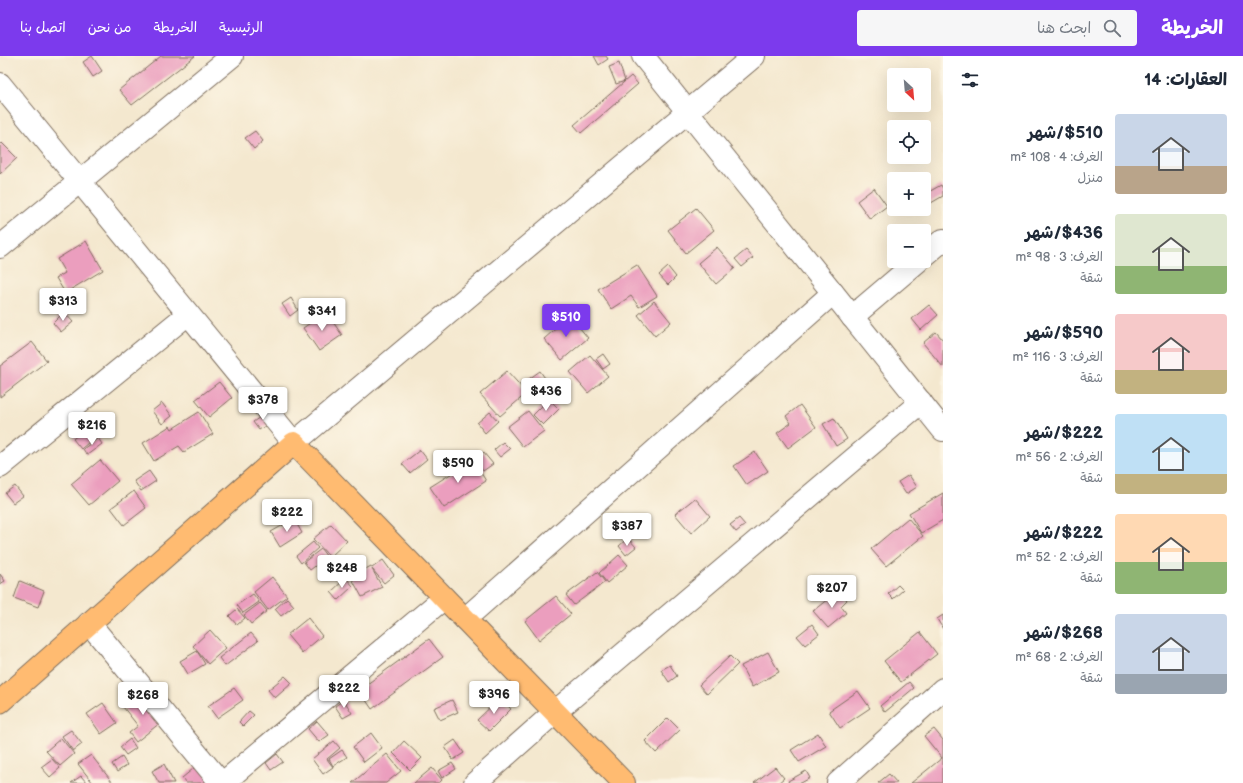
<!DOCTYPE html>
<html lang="ar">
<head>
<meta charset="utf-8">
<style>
	:root { --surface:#fff; --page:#f6f6f7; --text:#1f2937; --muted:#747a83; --accent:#7c3aed }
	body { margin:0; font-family:"Balsamiq Sans","Playpen Sans Arabic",sans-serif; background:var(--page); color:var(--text); direction:rtl; height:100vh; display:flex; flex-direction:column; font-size:15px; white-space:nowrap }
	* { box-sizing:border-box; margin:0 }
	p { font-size:13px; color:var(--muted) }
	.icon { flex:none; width:22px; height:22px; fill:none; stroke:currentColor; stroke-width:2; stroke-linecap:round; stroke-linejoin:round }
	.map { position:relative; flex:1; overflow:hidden; direction:ltr }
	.side { display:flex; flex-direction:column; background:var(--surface); width:300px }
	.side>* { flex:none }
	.needle { width:26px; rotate:154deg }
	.controls { position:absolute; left:887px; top:12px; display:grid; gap:8px }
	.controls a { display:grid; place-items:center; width:44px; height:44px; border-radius:4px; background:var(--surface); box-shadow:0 4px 16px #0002; font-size:20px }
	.price { position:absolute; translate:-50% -34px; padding:0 9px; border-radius:4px; background:#fff; color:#222; font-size:13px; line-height:26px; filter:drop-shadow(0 1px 2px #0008) }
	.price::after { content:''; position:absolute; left:50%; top:24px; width:12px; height:9px; margin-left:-6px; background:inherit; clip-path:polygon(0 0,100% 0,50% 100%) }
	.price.active { background:var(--accent); color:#fff }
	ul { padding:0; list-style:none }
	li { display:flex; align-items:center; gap:12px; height:100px; padding:0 16px }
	li span { display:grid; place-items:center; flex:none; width:112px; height:80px; border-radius:4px; color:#555 }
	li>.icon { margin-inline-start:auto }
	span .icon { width:48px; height:48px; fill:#fffc; stroke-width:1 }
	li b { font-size:17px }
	h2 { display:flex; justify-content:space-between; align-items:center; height:48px; padding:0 16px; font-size:17px }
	header { display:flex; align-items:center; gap:24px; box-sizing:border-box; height:56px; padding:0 20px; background:var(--accent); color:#fff }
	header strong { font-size:19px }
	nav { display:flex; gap:22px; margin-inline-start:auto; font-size:14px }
	.search { width:280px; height:36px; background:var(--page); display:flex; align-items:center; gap:10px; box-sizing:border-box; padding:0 14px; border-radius:4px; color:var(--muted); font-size:15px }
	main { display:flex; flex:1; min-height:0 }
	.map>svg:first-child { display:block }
</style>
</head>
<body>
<header>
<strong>الخريطة</strong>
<div class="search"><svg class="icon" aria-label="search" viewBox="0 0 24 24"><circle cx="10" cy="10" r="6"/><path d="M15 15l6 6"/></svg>ابحث هنا</div>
<nav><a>الرئيسية</a><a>الخريطة</a><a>من نحن</a><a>اتصل بنا</a></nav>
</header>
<main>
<section class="side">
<h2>العقارات: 14<svg class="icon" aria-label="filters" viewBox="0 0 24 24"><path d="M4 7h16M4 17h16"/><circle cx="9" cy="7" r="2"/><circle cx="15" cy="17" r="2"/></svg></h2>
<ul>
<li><span style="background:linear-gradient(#c9d6e8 65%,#b9a48a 0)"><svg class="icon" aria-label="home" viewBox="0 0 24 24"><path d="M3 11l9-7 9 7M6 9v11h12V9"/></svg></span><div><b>$510/شهر</b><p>الغرف: 4 · 108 m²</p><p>منزل</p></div></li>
<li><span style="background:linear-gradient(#dfe7d0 65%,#8fb573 0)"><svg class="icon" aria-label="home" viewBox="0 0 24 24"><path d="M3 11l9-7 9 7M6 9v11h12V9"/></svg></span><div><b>$436/شهر</b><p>الغرف: 3 · 98 m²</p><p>شقة</p></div></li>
<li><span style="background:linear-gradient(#f6c9c9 70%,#c2b280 0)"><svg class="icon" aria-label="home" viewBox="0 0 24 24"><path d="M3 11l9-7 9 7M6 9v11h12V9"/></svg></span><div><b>$590/شهر</b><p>الغرف: 3 · 116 m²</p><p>شقة</p></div></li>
<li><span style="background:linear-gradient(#bfe0f5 75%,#c2b280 0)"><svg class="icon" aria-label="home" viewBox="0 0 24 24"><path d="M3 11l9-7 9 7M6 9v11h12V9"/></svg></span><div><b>$222/شهر</b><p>الغرف: 2 · 56 m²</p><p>شقة</p></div></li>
<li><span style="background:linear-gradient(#ffd9b3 60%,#8fb573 0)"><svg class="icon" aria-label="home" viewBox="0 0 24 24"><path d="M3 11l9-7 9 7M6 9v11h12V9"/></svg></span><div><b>$222/شهر</b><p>الغرف: 2 · 52 m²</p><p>شقة</p></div></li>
<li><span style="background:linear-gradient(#c9d6e8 75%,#9aa5b1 0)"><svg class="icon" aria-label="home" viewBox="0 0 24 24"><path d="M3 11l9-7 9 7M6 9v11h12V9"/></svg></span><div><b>$268/شهر</b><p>الغرف: 2 · 68 m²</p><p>شقة</p></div></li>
</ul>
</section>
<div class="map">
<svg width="943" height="727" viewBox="0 0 943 727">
	<rect width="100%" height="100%" fill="#fcf5e5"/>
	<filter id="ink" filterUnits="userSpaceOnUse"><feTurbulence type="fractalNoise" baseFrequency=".025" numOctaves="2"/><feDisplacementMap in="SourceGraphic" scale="8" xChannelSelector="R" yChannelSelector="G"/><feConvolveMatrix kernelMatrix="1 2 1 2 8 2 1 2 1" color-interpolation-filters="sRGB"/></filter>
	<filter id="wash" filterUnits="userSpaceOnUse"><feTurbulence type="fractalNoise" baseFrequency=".012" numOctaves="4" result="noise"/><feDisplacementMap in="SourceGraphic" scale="16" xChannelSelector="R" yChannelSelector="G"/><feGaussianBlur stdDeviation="0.9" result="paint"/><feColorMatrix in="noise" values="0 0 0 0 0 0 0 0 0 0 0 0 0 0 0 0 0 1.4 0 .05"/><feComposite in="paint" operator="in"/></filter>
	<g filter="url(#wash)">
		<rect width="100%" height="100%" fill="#f4e8cf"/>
		<g id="blocks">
			<g fill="#eb9ebe">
				<polygon points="92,0 102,15 93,21 83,6"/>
				<polygon points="161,0 195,0 132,49 119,34"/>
				<polygon points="594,0 606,0 608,3 599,9"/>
				<polygon points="619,7 625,25 616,28 609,11"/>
				<polygon points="631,20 638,28 581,77 574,69"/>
				<polygon points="255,75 263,85 254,93 245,82"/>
				<polygon points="2,87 17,102 0,118 0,89"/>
				<polygon points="941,129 943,133 943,140 931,147 925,138"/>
				<polygon points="874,132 887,150 870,163 857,145"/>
				<polygon points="696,152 714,174 686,197 668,174"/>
				<polygon points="86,185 103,214 65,237 56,222 65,217 57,203"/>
				<polygon points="717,191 735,212 716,228 698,207"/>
				<polygon points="746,194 753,202 742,211 735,203"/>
				<polygon points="637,209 657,240 639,251 631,240 611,253 598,233"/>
				<polygon points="668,211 676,221 668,229 659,219"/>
				<polygon points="291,242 298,254 290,260 282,248"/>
				<polygon points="654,245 671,266 655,280 638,259"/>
				<polygon points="929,249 938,259 921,274 912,263"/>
				<polygon points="64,256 73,266 61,276 53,267"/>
				<polygon points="326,256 342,279 319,295 303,272"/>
				<polygon points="570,260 588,282 562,304 544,283"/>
				<polygon points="936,276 943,284 943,311 923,287"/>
				<polygon points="32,286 47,305 0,341 0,310"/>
				<polygon points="603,298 610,308 603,313 596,303"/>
				<polygon points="590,299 608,320 588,337 570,316"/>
				<polygon points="507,315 527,337 500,360 480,338"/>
				<polygon points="540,315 547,325 533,335 526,325"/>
				<polygon points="219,326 232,342 209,361 195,344"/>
				<polygon points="549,343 559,353 543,369 533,359"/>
				<polygon points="162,347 172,360 162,368 152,355"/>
				<polygon points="800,349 816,371 788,392 777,377 791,367 786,360"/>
				<polygon points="528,355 544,375 523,391 507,371"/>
				<polygon points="199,356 213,378 184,396 179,390 154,405 143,387 170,370 172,373"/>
				<polygon points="267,356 273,365 259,374 253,366"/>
				<polygon points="490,356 498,365 485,377 477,367"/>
				<polygon points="834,362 847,383 836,390 823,368"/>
				<polygon points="87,371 96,380 81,393 73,383"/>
				<polygon points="98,382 102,388 87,399 83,393"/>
				<polygon points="503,386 510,393 500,401 494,394"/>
				<polygon points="420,394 427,403 410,417 402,408"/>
				<polygon points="483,396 493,408 483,415 474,403"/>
				<polygon points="755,396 768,415 747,429 734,410"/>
				<polygon points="100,404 118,425 89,449 71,428"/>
				<polygon points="473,404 486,425 444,452 430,431"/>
				<polygon points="149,415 156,425 141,435 134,425"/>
				<polygon points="909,419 917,431 906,438 898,426"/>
				<polygon points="15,430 23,440 13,447 5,437"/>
				<polygon points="134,435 146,452 124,469 111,452"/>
				<polygon points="943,437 943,464 921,477 909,457"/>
				<polygon points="695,442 710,460 691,477 675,458"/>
				<polygon points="739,462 745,469 736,476 730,469"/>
				<polygon points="908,462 923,480 886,510 871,493"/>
				<polygon points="294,463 302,477 280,491 271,476"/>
				<polygon points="331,468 347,485 330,501 313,483"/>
				<polygon points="628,482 636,491 626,499 619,490"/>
				<polygon points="313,486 318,492 301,507 296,500"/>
				<polygon points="321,493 327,501 310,514 304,506"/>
				<polygon points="619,499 628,509 607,527 599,517"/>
				<polygon points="383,504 394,519 384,527 372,513 382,531 362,541 351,521 371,510 372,512"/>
				<polygon points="597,516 605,526 574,549 566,539"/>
				<polygon points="0,518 5,525 0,528"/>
				<polygon points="272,521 287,540 268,554 254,536"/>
				<polygon points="346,522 353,530 338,544 331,536"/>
				<polygon points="20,525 44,535 38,551 14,542"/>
				<polygon points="898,529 903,534 893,543 888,538"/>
				<polygon points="839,534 847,544 841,550 846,557 828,572 813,555"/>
				<polygon points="253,538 259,546 243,557 237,549"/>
				<polygon points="556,540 571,558 539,584 525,565"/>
				<polygon points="287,542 294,550 281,560 275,553"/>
				<polygon points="260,547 267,555 251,568 244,559"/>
				<polygon points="237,553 245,562 237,569 229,560"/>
				<polygon points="943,559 943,573 937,563"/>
				<polygon points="308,562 322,580 302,597 287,579"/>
				<polygon points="812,568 819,578 805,589 797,580"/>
				<polygon points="210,574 226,592 208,608 193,590"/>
				<polygon points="920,576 937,598 901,626 884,605"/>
				<polygon points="251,577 258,585 225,610 219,602"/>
				<polygon points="429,583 443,601 372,653 359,634"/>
				<polygon points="197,595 205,608 188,618 180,605"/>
				<polygon points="768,596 779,616 752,631 741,610"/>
				<polygon points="730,600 738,608 707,638 699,629"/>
				<polygon points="670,609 677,620 669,626 661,614"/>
				<polygon points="285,620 292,627 275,642 268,634"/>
				<polygon points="909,626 914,632 885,656 880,650"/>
				<polygon points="234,632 243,644 217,662 208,650"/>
				<polygon points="142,635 165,663 136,686 129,677 138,670 123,651"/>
				<polygon points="858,635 870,652 840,672 829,655"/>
				<polygon points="500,642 511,653 489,675 477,664"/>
				<polygon points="344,644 352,657 343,662 335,650"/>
				<polygon points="452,644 458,656 440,664 434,652"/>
				<polygon points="103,647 117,667 101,678 87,658"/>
				<polygon points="249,655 254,659 243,670 239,666"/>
				<polygon points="668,662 680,674 656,697 645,685"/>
				<polygon points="317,665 329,679 319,686 308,673"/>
				<polygon points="934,673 943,684 943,727 911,727 942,702 924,680"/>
				<polygon points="71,674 82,688 73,695 62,680"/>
				<polygon points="371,677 382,692 364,706 353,691"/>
				<polygon points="818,677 826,690 799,706 791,694"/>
				<polygon points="61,682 74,698 60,710 46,695"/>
				<polygon points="130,683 136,692 126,699 120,691"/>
				<polygon points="455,684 464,697 453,704 445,691"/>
				<polygon points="334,685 340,692 327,703 333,711 323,718 312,703"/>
				<polygon points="404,685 422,702 410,714 393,697"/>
				<polygon points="342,694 347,701 333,710 329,703"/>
				<polygon points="277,698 283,706 271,714 266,707"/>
				<polygon points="387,698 401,715 386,727 352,727"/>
				<polygon points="91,699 113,727 93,727 78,708"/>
				<polygon points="122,701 127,709 117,716 112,708"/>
				<polygon points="52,703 60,712 50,721 41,711"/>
				<polygon points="452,707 456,713 442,722 438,715"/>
				<polygon points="164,708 174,727 159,727 152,715"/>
				<polygon points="199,708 212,723 206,727 186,727 182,722"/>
				<polygon points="775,711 784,722 778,727 754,727"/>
				<polygon points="432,712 442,724 439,727 414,727"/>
				<polygon points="806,715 810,722 801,727 789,727 788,725"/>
				<polygon points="889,718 897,727 878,727"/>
				<polygon points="81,720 87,727 71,727"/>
			</g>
		</g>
	</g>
	<g filter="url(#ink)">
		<use href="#blocks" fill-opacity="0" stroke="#7c6c5c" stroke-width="1"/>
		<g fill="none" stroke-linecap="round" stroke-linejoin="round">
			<g stroke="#7c6c5c" stroke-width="24">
				<g id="minor">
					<polyline points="643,0 943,374"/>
					<polyline points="0,28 294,387 754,0"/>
					<polyline points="0,191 232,0"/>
					<polyline points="924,200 943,184"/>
					<polyline points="852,261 918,205"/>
					<polyline points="0,411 188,258"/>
					<polyline points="465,563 833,237"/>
					<polyline points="89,567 221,727"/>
					<polyline points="223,727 444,542"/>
					<polyline points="475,727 555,656 921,346"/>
					<polyline points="838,727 943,633"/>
				</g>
			</g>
			<g stroke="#7c6c5c" stroke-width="24">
				<polyline id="major" points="0,646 294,387 624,727"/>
			</g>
			<use href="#minor" stroke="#fff" stroke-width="22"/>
			<use href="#major" stroke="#ffbb71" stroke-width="22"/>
		</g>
	</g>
</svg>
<div class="controls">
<a><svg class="needle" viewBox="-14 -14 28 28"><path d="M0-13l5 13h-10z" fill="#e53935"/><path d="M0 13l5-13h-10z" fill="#747a83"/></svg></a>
<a><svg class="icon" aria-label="locate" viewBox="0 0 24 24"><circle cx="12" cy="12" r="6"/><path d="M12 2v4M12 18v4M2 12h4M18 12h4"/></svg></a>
<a>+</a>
<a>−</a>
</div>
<b class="price" style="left:63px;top:266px">$313</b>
<b class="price" style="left:322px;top:276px">$341</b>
<b class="price active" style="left:566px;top:282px">$510</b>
<b class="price" style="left:546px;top:356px">$436</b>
<b class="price" style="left:263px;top:365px">$378</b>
<b class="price" style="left:92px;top:390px">$216</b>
<b class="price" style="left:458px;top:428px">$590</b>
<b class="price" style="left:287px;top:477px">$222</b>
<b class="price" style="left:627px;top:491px">$387</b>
<b class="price" style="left:342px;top:533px">$248</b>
<b class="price" style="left:832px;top:553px">$207</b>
<b class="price" style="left:344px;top:653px">$222</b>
<b class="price" style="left:494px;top:659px">$396</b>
<b class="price" style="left:143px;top:660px">$268</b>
</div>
</main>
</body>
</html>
